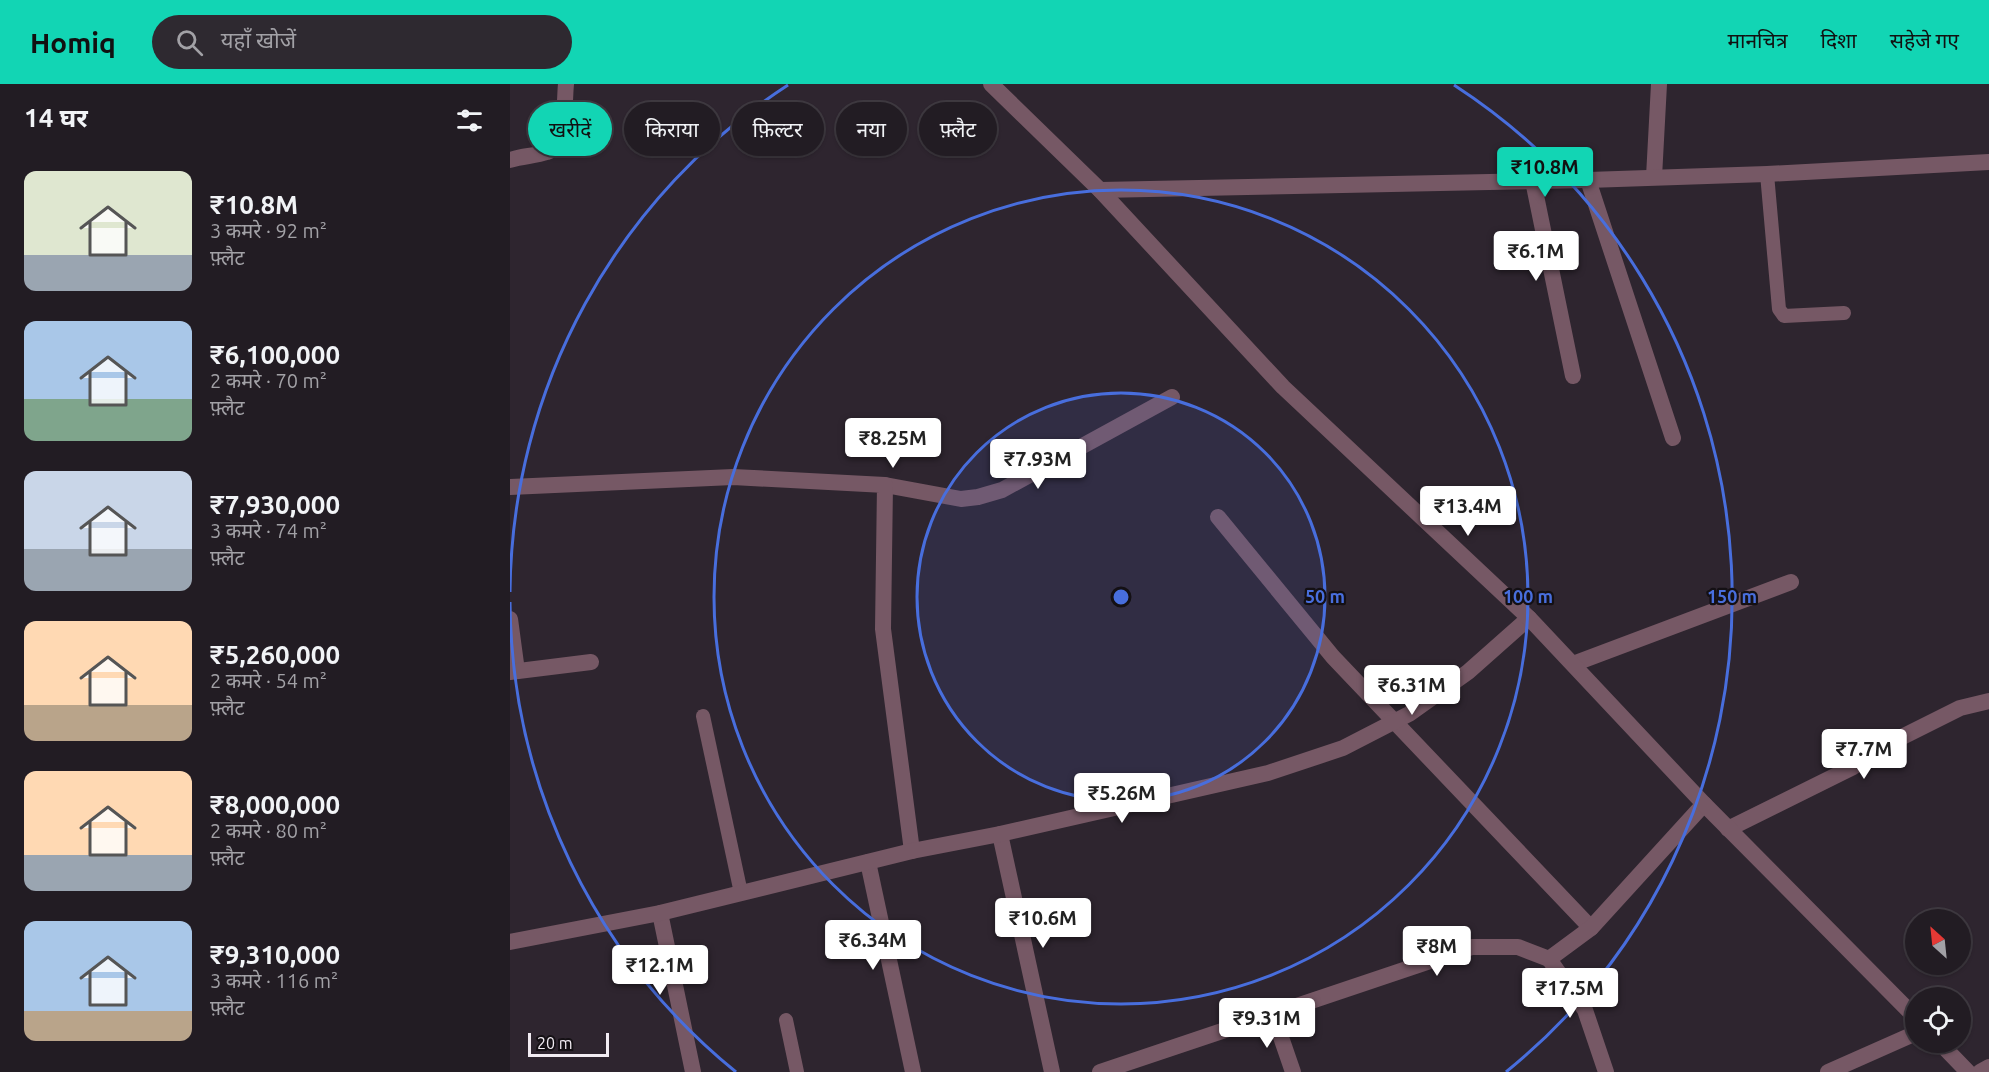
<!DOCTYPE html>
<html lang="hi">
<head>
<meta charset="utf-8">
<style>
	:root { --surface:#221c23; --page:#2e2930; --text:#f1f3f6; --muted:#a2a1a6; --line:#3f3a41; --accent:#12d5b4 }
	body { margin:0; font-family:Ubuntu,"Noto Sans Devanagari",sans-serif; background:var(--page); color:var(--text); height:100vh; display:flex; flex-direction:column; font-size:22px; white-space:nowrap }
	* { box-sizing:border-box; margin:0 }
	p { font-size:20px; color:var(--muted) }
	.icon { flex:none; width:33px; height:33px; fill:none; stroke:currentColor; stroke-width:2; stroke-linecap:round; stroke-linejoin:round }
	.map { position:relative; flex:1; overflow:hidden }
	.sheet { display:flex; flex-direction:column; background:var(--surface); width:510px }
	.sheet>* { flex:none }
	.guide { position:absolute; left:18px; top:18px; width:570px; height:54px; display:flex; gap:12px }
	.needle { width:39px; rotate:333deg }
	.fabs { position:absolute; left:1395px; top:825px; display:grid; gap:12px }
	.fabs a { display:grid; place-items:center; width:66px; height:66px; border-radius:50%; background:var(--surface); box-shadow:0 2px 4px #0004,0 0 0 2px var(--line); font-size:30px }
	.scale { position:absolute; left:18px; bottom:15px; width:81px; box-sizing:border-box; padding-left:6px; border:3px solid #f2ecf3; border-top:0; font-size:16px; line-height:21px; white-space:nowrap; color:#f2ecf3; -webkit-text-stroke:4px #141014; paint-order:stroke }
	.price { position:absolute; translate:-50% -51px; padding:0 14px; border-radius:6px; background:#fff; color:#222; font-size:20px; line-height:39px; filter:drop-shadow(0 2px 3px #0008) }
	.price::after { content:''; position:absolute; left:50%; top:36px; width:18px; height:14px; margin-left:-9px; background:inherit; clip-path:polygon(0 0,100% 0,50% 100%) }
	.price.selected { background:var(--accent); color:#111 }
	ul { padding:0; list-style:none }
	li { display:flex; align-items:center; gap:18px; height:150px; padding:0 24px }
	li span { display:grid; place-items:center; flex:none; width:168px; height:120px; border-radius:12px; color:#555 }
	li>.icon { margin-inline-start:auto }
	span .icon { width:72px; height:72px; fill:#fffc; stroke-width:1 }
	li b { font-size:26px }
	h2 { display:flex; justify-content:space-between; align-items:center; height:72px; padding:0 24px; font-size:26px }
	.pill { padding:0 21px; border-radius:27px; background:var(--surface); box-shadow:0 2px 4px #0004,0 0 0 2px var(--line); font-size:21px; line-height:54px }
	.pill.selected { background:var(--accent); color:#111 }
	header { display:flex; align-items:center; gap:36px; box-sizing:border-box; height:84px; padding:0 30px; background:var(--accent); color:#111 }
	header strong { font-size:28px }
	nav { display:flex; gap:33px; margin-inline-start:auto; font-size:21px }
	.search { width:420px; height:54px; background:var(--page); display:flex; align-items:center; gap:15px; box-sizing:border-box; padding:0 21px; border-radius:33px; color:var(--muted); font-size:22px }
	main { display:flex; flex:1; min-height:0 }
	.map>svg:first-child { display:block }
</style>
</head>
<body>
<header>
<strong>Homiq</strong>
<div class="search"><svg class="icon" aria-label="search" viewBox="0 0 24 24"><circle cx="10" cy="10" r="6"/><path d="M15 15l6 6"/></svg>यहाँ खोजें</div>
<nav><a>मानचित्र</a><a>दिशा</a><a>सहेजे गए</a></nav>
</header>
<main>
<section class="sheet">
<h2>14 घर<svg class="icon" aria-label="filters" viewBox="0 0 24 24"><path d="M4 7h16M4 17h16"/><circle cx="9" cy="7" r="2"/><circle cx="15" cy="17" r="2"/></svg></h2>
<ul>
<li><span style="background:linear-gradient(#dfe7d0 70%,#9aa5b1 0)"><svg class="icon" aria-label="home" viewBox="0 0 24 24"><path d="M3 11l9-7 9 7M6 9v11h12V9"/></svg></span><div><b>₹10.8M</b><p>3 कमरे · 92 m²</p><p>फ़्लैट</p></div></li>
<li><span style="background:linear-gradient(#a9c7e8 65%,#7fa58c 0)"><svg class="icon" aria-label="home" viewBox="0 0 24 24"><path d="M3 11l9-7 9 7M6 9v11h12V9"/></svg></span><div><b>₹6,100,000</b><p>2 कमरे · 70 m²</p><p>फ़्लैट</p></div></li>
<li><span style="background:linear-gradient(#c9d6e8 65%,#9aa5b1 0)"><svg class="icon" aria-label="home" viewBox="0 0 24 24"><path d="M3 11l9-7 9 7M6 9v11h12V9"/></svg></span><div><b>₹7,930,000</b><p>3 कमरे · 74 m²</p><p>फ़्लैट</p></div></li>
<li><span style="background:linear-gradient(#ffd9b3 70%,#b9a48a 0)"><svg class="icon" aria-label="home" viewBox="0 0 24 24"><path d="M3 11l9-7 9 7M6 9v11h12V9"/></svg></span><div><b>₹5,260,000</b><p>2 कमरे · 54 m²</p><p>फ़्लैट</p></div></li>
<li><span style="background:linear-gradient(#ffd9b3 70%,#9aa5b1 0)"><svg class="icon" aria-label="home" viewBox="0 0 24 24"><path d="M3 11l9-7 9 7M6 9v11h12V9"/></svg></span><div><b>₹8,000,000</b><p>2 कमरे · 80 m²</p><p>फ़्लैट</p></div></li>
<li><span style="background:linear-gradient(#a9c7e8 75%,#b9a48a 0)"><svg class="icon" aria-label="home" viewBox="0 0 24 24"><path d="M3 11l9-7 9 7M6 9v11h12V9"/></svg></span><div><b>₹9,310,000</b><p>3 कमरे · 116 m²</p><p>फ़्लैट</p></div></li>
</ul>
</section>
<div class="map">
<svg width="1479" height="988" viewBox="0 0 1479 988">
	<rect width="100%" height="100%" fill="#2e252f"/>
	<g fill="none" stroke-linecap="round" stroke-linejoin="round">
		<g stroke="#765865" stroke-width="14">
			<polyline points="1257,90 1269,225 1274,232 1334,229"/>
			<polyline points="193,632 231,809"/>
			<polyline points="276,936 287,988"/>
		</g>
		<g stroke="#765865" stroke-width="16">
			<path d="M 0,76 C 12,72 25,72 37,68 C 57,62 54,18 56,0"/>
			<polyline points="1144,93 1149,0"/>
			<polyline points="1078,96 1163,354"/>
			<polyline points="1023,97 1063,292"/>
			<polyline points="590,106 1078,96 1257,90 1479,78"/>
			<polyline points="375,401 451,415 468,413 492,406 662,313"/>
			<polyline points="0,403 223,393 375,401 373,545 402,767"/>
			<polyline points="708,433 823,573 1081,844"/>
			<polyline points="0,535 7,587"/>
			<polyline points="1063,580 1281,498"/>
			<polyline points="0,588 81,578"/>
			<polyline points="1218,745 1343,683 1386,656 1450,624 1479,617"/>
			<polyline points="490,750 542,988"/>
			<polyline points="358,778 403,988"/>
			<polyline points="150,829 183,988"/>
			<polyline points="0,858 150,829 402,767 490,750 758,689 833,664 899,630 958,588 1019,534"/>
			<polyline points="1039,875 1075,926 1096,988"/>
			<polyline points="763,930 783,988"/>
			<polyline points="590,988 962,863 1008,863 1039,875 1081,844 1194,720"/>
			<polyline points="1318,988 1406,949"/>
			<polyline points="1470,988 1479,983"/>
		</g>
		<g stroke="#765865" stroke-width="16">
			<polyline points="481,0 590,106 773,303 1019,534 1194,720 1406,934"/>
			<polyline points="1429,958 1458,988"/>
		</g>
	</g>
	<circle cx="611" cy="513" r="204" fill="#486edd" fill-opacity=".12"/>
	<g fill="none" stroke="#486edd" stroke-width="3">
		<circle cx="611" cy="513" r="204"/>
		<circle cx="611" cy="513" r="407"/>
		<path d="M226 988A611 611 0 0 1 0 518M0 508A611 611 0 0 1 278 1M944 1A611 611 0 0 1 996 988"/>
	</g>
	<circle cx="611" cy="513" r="9" fill="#486edd" stroke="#141014" stroke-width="3"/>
	<g font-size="18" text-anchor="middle" font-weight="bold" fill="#486edd" stroke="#141014" stroke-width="4.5" stroke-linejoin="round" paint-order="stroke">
		<text x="815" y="519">50 m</text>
		<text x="1018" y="519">100 m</text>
		<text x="1222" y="519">150 m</text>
	</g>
</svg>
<div class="fabs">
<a><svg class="needle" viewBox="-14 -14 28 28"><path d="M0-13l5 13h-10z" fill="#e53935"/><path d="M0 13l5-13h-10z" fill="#a2a1a6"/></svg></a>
<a><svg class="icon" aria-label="locate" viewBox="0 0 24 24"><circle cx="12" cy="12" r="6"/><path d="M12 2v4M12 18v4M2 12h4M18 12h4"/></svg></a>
</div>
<div class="scale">20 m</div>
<b class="price selected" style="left:1035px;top:114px">₹10.8M</b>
<b class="price" style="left:1026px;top:198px">₹6.1M</b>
<b class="price" style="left:383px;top:385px">₹8.25M</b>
<b class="price" style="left:528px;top:406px">₹7.93M</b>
<b class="price" style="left:958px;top:453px">₹13.4M</b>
<b class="price" style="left:902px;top:632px">₹6.31M</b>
<b class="price" style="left:1354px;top:696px">₹7.7M</b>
<b class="price" style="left:612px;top:740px">₹5.26M</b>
<b class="price" style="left:533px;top:865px">₹10.6M</b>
<b class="price" style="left:363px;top:887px">₹6.34M</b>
<b class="price" style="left:927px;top:893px">₹8M</b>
<b class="price" style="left:150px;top:912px">₹12.1M</b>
<b class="price" style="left:1060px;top:935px">₹17.5M</b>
<b class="price" style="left:757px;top:965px">₹9.31M</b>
<div class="guide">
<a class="pill selected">खरीदें</a>
<a class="pill">किराया</a>
<a class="pill">फ़िल्टर</a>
<a class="pill">नया</a>
<a class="pill">फ़्लैट</a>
</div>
</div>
</main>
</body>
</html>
